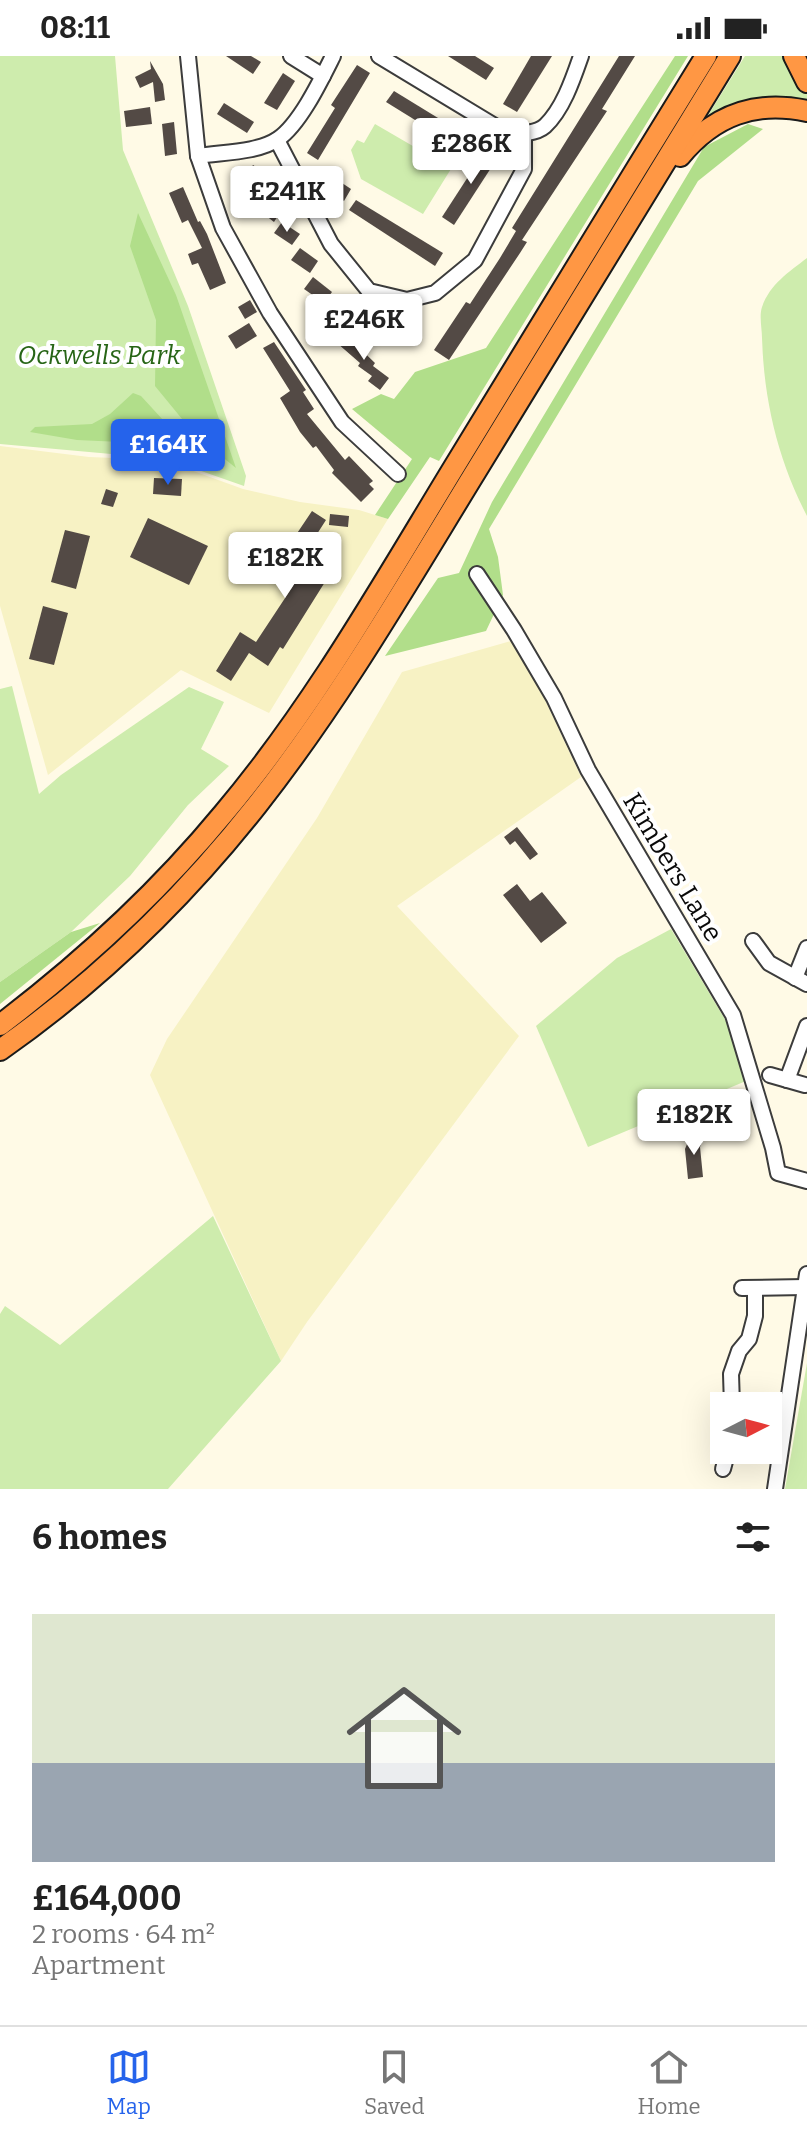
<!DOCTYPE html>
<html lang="en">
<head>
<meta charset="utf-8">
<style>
	:root { --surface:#fff; --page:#f2f2f2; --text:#222; --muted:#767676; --line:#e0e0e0; --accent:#2563eb }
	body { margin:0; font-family:Bitter,serif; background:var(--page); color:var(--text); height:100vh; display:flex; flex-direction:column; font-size:30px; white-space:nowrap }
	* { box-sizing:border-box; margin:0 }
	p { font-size:26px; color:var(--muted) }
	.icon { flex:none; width:44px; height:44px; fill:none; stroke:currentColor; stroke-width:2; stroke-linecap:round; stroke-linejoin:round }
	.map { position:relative; height:1433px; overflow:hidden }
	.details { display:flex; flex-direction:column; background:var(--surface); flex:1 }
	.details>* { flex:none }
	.needle { width:52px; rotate:84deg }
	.controls { position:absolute; left:710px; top:1336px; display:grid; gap:16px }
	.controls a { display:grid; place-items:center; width:72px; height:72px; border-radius:0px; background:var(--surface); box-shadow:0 8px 32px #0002; font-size:40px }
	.price { position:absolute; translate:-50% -68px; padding:0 18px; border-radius:8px; background:#fff; color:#222; font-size:26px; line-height:52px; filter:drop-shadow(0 2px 4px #0008) }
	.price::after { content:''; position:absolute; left:50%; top:48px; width:24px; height:18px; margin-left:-12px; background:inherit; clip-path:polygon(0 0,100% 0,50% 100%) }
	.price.selected { background:var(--accent); color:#fff }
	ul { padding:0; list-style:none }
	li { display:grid; align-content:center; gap:16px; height:424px; padding:0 32px }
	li+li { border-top:2px solid var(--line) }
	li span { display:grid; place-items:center; height:248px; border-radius:0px; color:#555 }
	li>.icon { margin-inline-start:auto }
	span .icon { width:144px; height:144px; fill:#fffc; stroke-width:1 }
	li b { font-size:34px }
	h2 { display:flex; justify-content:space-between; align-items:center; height:96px; padding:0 32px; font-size:34px }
	.status { display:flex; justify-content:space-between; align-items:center; height:56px; padding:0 40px; background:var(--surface); direction:ltr }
	.status svg { height:22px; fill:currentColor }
	.tabs { display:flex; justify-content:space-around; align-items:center; height:112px; border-top:2px solid var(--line); background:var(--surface); font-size:22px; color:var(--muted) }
	.tabs a { display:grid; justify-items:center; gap:4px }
	.tabs .selected { color:var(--accent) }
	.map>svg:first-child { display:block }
</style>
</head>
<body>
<div class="status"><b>08:11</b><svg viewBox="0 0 49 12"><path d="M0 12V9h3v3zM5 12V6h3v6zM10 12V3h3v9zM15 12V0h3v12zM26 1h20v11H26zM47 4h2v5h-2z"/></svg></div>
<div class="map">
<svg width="807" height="1433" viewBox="0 0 807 1433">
	<rect width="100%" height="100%" fill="#fffae6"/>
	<g fill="#f7f2c4">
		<polygon points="0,390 89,401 163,404 243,433 300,446 359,454 388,463 269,657 181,614 48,719 0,550"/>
		<polygon points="511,585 539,631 581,721 397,850 519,980 307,1266 281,1305 150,1019 167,983 317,762 402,616"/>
	</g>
	<g fill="#ceecad">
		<polygon points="0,0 115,0 123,94 188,250 246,420 244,430 167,403 0,388"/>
		<polygon points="745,0 788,0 807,33 807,49 702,69"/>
		<polygon points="467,65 477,71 423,158 361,123 351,94 357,84 364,87 375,68 442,107"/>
		<path d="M 807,202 L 807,460 C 778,404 764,345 762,282 C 762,273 759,260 762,251 C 770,228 789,216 807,202 Z"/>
		<polygon points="12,630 39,738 61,719 189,631 224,646 201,693 229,710 188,749 130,820 71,876 0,926 0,633"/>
		<polygon points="671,873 726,965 746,1025 588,1091 536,970 617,902"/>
		<polygon points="213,1160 281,1305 168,1433 0,1433 0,1258 5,1250 60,1289"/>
		<polygon points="807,1307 807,1433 785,1433"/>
	</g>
	<g fill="#b1de8a">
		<polygon points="675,0 688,0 439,405 430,401 388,463 375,459 412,403 352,353 381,338 394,343 415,316 486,292"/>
		<polygon points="748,68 763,73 698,125 489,473 498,501 503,539 486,575 385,600 438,522 459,517 492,446 704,91"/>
		<polygon points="138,157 176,239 236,412 196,380 155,330 156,264 130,190"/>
		<polygon points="133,337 141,340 186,389 77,384 30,376 35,371 92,368 110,358"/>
		<polygon points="100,867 0,948 0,926 71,876"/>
	</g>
	<g fill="#534a45">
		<polygon points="226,0 251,0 261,6 253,18"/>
		<polygon points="448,0 475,0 494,12 486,24"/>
		<polygon points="531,0 552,0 517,56 503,48"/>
		<polygon points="619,0 635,0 602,53 607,55 522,184 527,186 520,197 449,304 434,294 466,246 470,248 500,202 516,175 512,172"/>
		<polygon points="150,5 163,28 165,44 155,46 153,26 140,32 135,21 151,13"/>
		<polygon points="357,9 370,17 318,104 307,97 335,52 331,49"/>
		<polygon points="283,17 295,25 277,54 264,47"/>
		<polygon points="394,35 456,73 449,85 386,46"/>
		<polygon points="224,47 254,66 247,77 217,58"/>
		<polygon points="150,51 152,68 126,71 124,55"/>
		<polygon points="174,66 177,98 165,100 162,68"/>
		<polygon points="488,90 500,98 454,169 442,161"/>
		<polygon points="253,109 268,119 262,130 246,120"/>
		<polygon points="324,116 329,119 331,116 341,122 339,125 351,133 344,145 318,126"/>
		<polygon points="268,129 276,134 269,146 261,140"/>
		<polygon points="183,131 198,166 200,165 207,178 226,227 210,234 198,207 192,209 188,198 202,192 188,164 182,167 169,137"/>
		<polygon points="356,144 443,197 435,210 349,154"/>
		<polygon points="272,149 281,155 274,166 265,159"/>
		<polygon points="282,166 300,178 292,189 274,177"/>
		<polygon points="300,192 318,205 310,217 291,204"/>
		<polygon points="313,221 332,236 324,247 304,233"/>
		<polygon points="250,244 257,256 245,263 238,251"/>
		<polygon points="330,250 349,263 339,276 321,262"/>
		<polygon points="249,267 257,280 236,293 228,280"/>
		<polygon points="344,277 375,307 373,310 389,322 380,334 368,325 372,320 358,310 360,307 337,287"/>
		<polygon points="274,286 306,334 303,336 314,353 307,358 345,404 349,400 373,425 369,428 374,433 361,446 332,417 334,414 316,390 313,392 300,376 280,342 290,335 263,292"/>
		<polygon points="154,422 182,423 181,440 153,438"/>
		<polygon points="106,433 118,437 113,451 101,448"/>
		<polygon points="312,455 326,464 308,492 335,510 283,593 280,591 268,610 249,597 231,625 216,615 240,576 256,586 293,530 271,516"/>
		<polygon points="330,458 349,460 348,471 329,469"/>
		<polygon points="148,462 208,490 189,529 130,501"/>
		<polygon points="65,474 90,480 76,533 51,526"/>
		<polygon points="43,550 68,557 54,609 29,603"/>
		<polygon points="517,771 538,798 530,804 515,785 510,789 504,781"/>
		<polygon points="517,828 530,845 542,836 567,867 541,887 503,839"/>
		<polygon points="688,1056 691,1066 671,1073 668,1063"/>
		<polygon points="692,1076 704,1081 700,1091 703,1121 688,1123 685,1093"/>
	</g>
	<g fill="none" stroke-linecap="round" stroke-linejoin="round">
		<g stroke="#3c3c3c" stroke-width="18">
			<g id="minor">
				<polyline points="188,0 198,100 223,172 270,257 342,366 398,418"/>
				<polyline points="291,0 323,20"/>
				<path d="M 379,0 L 508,78 C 519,78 536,78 545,70 C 563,53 573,23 581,0"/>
				<polyline points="277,84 331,188 369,235 407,244 435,237 475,204 524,113 524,78"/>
				<path d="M 198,100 C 222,96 257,97 278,83 C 300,68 321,24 333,0"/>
				<polyline points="477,518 514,574 554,642 588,714 733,959 773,1092 778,1117 807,1125"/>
				<polyline points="753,885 769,907 807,928"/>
				<polyline points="795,922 807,892"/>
				<polyline points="770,1019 805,1029"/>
				<polyline points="787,1024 807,970"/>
				<polyline points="742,1232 805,1231"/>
				<polyline points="732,1350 731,1318 739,1295 749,1283 755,1260 755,1232"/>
				<polyline points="723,1413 728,1394"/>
				<polyline points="775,1433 807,1218"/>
			</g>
		</g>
		<g stroke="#1a1a1a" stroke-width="24">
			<g id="highway">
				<polyline points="794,0 807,26"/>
				<path d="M 680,100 C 714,59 755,44 807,55"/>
				<path d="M 0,969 C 83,906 158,837 224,757 C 315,649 385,524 459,403 C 541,269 623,134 706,0"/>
				<path d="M 0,994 C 97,926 183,843 257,749 C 339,645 406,529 476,415 C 561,277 646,139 730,0"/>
			</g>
		</g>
		<use href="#minor" stroke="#fff" stroke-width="14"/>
		<use href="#highway" stroke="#ff9744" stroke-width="20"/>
	</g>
	<g text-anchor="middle" stroke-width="8" stroke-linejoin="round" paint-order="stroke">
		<g font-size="26" font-style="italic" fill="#276516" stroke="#fff">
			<text x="99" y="308">Ockwells Park</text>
		</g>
		<g font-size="26" fill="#090909" stroke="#fff">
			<text transform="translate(673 811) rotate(59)" y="9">Kimbers Lane</text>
		</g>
	</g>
</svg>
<div class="controls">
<a><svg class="needle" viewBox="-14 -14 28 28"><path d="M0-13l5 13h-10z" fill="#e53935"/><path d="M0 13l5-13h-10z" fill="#767676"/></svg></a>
</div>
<b class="price" style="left:471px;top:130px">£286K</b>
<b class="price" style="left:287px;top:178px">£241K</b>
<b class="price" style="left:364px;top:306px">£246K</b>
<b class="price selected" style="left:168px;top:431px">£164K</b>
<b class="price" style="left:285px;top:544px">£182K</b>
<b class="price" style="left:694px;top:1101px">£182K</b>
</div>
<section class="details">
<h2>6 homes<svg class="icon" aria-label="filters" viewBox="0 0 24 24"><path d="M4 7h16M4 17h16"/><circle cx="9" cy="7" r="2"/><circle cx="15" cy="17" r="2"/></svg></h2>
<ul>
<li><span style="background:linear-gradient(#dfe7d0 60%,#9aa5b1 0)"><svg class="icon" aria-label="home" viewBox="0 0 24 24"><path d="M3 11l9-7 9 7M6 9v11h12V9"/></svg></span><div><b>£164,000</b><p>2 rooms · 64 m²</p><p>Apartment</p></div></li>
</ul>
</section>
<nav class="tabs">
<a class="selected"><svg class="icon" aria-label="map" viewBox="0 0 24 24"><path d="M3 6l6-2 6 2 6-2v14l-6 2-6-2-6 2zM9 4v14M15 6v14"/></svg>Map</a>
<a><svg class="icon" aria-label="saved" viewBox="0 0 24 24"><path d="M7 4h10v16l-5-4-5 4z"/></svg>Saved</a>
<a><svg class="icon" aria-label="home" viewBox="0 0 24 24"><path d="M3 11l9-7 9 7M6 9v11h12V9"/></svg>Home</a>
</nav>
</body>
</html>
